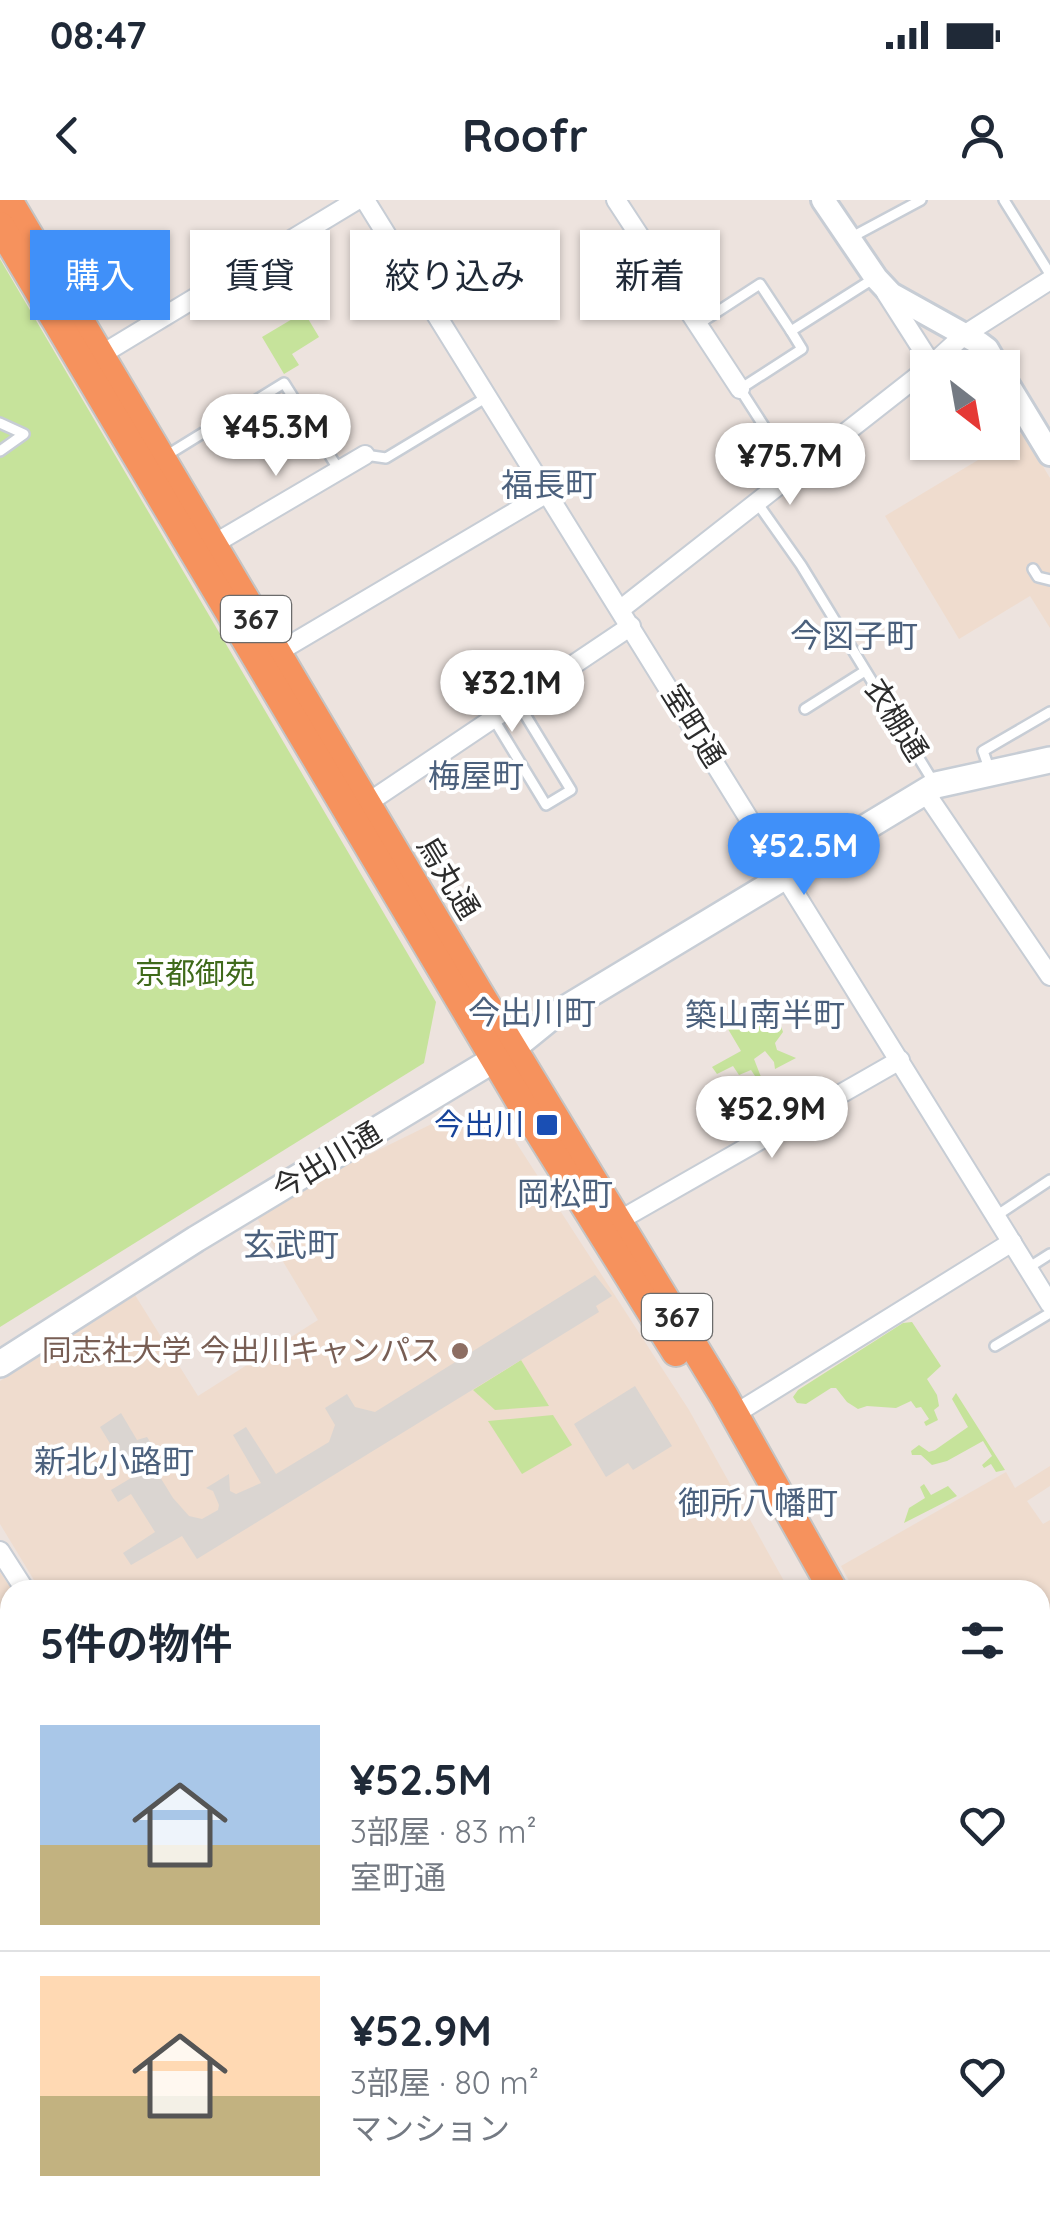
<!DOCTYPE html>
<html lang="ja">
<head>
<meta charset="utf-8">
<style>
	:root { --surface:#fff; --page:#f2f2f3; --text:#1f2937; --muted:#747a83; --line:#e0e1e3; --accent:#4090f9 }
	body { margin:0; font-family:Quicksand,"Noto Sans JP",sans-serif; background:var(--page); color:var(--text); height:100vh; display:flex; flex-direction:column; font-size:38px; white-space:nowrap }
	* { box-sizing:border-box; margin:0 }
	p { font-size:32px; color:var(--muted) }
	.icon { flex:none; width:55px; height:55px; fill:none; stroke:currentColor; stroke-width:2; stroke-linecap:round; stroke-linejoin:round }
	.map { position:relative; flex:1; overflow:hidden }
	.drawer { position:absolute; left:0px; top:1380px; width:1050px; height:642px; display:flex; flex-direction:column; background:var(--surface); border-radius:30px 30px 0 0; box-shadow:0 2px 8px #0004 }
	.drawer>* { flex:none }
	.guide { position:absolute; left:30px; top:30px; width:990px; height:90px; display:flex; gap:20px }
	.needle { width:65px; rotate:149deg }
	.buttons { position:absolute; left:910px; top:150px; display:grid; gap:20px }
	.buttons a { display:grid; place-items:center; width:110px; height:110px; border-radius:0px; background:var(--surface); box-shadow:0 2px 8px #0004; font-size:50px }
	.price { position:absolute; translate:-50% -85px; padding:0 22px; border-radius:35px; background:#fff; color:#222; font-size:32px; line-height:65px; filter:drop-shadow(0 2px 5px #0008) }
	.price::after { content:''; position:absolute; left:50%; top:60px; width:30px; height:22px; margin-left:-15px; background:inherit; clip-path:polygon(0 0,100% 0,50% 100%) }
	.price.selected { background:var(--accent); color:#fff }
	ul { padding:0; list-style:none }
	li { display:flex; align-items:center; gap:30px; height:250px; padding:0 40px }
	li+li { border-top:2px solid var(--line) }
	li span { display:grid; place-items:center; flex:none; width:280px; height:200px; border-radius:0px; color:#555 }
	li>.icon { margin-inline-start:auto }
	span .icon { width:120px; height:120px; fill:#fffc; stroke-width:1 }
	li b { font-size:42px }
	h2 { display:flex; justify-content:space-between; align-items:center; height:120px; padding:0 40px; font-size:42px }
	.chip { padding:0 35px; border-radius:0px; background:var(--surface); box-shadow:0 2px 8px #0004; font-size:35px; line-height:90px }
	.chip.selected { background:var(--accent); color:#fff }
	.status { display:flex; justify-content:space-between; align-items:center; height:70px; padding:0 50px; background:var(--surface); direction:ltr }
	.status svg { height:28px; fill:currentColor }
	header { display:flex; justify-content:space-between; align-items:center; height:130px; padding:0 40px; background:var(--surface); font-size:45px; font-weight:700 }
	.map>svg:first-child { display:block }
</style>
</head>
<body>
<div class="status"><b>08:47</b><svg viewBox="0 0 49 12"><path d="M0 12V9h3v3zM5 12V6h3v6zM10 12V3h3v9zM15 12V0h3v12zM26 1h20v11H26zM47 4h2v5h-2z"/></svg></div>
<header><svg class="icon" aria-label="back" viewBox="0 0 24 24"><path d="M15 5l-7 7 7 7"/></svg>Roofr<svg class="icon" aria-label="person" viewBox="0 0 24 24"><circle cx="12" cy="8" r="4"/><path d="M4 21q1-7 8-7t8 7"/></svg></header>
<div class="map">
<svg width="1050" height="2021" viewBox="0 0 1050 2021">
	<rect width="100%" height="100%" fill="#ede3de"/>
	<g fill="#efdcce">
		<polygon points="1023,233 1050,278 1050,428 1030,396 959,439 885,316"/>
		<polygon points="446,917 506,927 689,1210 789,1390 40,1390 0,1324 0,1181 135,1095 198,1196 318,1120 257,1018 315,981"/>
		<polygon points="1050,1266 1050,1286 1027,1301 1043,1324 1050,1320 1050,1470 1040,1476 1040,1390 854,1390 841,1366 1006,1272 1015,1288"/>
		<polygon points="0,1372 12,1390 10,1550 0,1556"/>
		<polygon points="1050,1856 1050,2021 906,2021 901,2013 1040,2012 1040,1862"/>
	</g>
	<g fill="#c6e39b">
		<polygon points="0,59 436,802 424,863 0,1127"/>
		<polygon points="304,112 319,137 292,154 299,165 284,174 262,137"/>
		<path d="M 764,808 C 774,813 780,821 783,832 L 775,843 L 777,850 L 796,858 L 775,869 L 774,862 L 765,851 L 754,859 L 761,877 L 757,879 L 751,870 L 739,875 L 733,866 L 717,874 L 712,867 L 741,851 L 728,829 Z"/>
		<polygon points="912,1122 941,1166 927,1179 937,1195 939,1206 934,1210 938,1220 926,1226 924,1222 929,1219 921,1207 916,1208 911,1201 896,1208 867,1206 858,1209 847,1202 836,1188 831,1188 806,1204 797,1203 793,1197 798,1190 903,1123"/>
		<polygon points="521,1160 549,1206 495,1210 473,1190"/>
		<polygon points="956,1193 1005,1270 996,1272 991,1264 984,1268 982,1265 992,1256 983,1241 947,1261 932,1265 921,1255 912,1255 911,1251 919,1245 929,1252 935,1250 968,1227 952,1199"/>
		<polygon points="553,1215 572,1245 522,1274 488,1221"/>
		<polygon points="924,1284 931,1295 948,1286 957,1296 904,1323 909,1308 925,1298 920,1287"/>
		<polygon points="0,1718 10,1732 10,1864 0,1871"/>
		<polygon points="271,2013 376,2013 382,2019 276,2021"/>
	</g>
	<g fill="#dad5d1">
		<polygon points="595,1075 612,1096 596,1106 599,1112 197,1359 182,1336 131,1365 123,1353 155,1332 131,1294 118,1302 111,1290 131,1278 100,1227 121,1213 137,1240 147,1237 158,1254 152,1264 173,1298 189,1316 202,1319 218,1310 219,1305 213,1291 206,1288 229,1274 230,1291 236,1294 261,1283 233,1235 246,1227 276,1274 329,1242 335,1225 325,1208 347,1194 355,1207 375,1212"/>
		<polygon points="635,1186 672,1246 633,1270 628,1263 606,1277 574,1224"/>
	</g>
	<g fill="none" stroke-linecap="round" stroke-linejoin="round">
		<polyline stroke="#72ecee" stroke-width="5" points="432,2012 435,2018"/>
		<g stroke="#c7cdd5" stroke-width="14">
			<g id="service">
				<polyline points="1004,0 1050,74"/>
				<polyline points="852,37 921,0"/>
				<polyline points="697,125 760,84 791,131"/>
				<polyline points="0,223 24,234 0,251"/>
				<polyline points="365,255 386,258 487,197"/>
				<polyline points="164,257 284,183 339,270"/>
				<polyline points="794,273 740,189 802,149 791,131 873,79"/>
				<polyline points="758,304 801,365 934,583"/>
				<polyline points="1033,369 1038,377 1050,380"/>
				<polyline points="805,509 865,471"/>
				<polyline points="493,518 546,605 571,590 518,503"/>
				<polyline points="990,571 983,551 1050,512"/>
				<polyline points="996,1016 1050,980"/>
				<polyline points="1028,1068 1050,1054"/>
				<polyline points="995,1146 1050,1113"/>
				<polyline points="396,2012 401,2021"/>
				<polyline points="587,2012 592,2021"/>
			</g>
		</g>
		<g stroke="#c7cdd5" stroke-width="22">
			<g id="minor">
				<polyline points="365,0 1050,1104"/>
				<polyline points="616,0 740,189"/>
				<polyline points="886,93 932,165"/>
				<polyline points="99,156 357,0"/>
				<polyline points="928,168 964,135 1050,80"/>
				<polyline points="212,345 365,255"/>
				<polyline points="621,409 928,168"/>
				<polyline points="268,458 547,293"/>
				<polyline points="925,592 1050,776"/>
				<polyline points="366,604 631,426"/>
				<polyline points="620,1020 900,860"/>
				<polyline points="735,1214 1012,1042"/>
				<polyline points="0,1351 25,1390"/>
				<polyline points="1040,1483 1050,1477"/>
				<polyline points="0,1670 10,1663"/>
				<polyline points="0,2008 8,2021"/>
			</g>
		</g>
		<g stroke="#c7cdd5" stroke-width="28">
			<g id="tertiary">
				<polyline points="823,0 876,78 891,94 979,143 987,149 998,168"/>
				<polyline points="1002,175 1050,254"/>
			</g>
		</g>
		<g stroke="#c7cdd5" stroke-width="30">
			<polyline id="secondary" points="0,1164 196,1039 513,848 550,818 936,585 1050,560"/>
		</g>
		<g stroke="#c4c4c4" stroke-width="32">
			<g id="trunk">
				<polyline points="8,0 479,793 724,1196 833,1390"/>
				<polyline points="0,26 521,903 676,1152"/>
				<polyline points="1040,1738 1050,1754"/>
				<polyline points="1040,1768 1050,1784"/>
			</g>
		</g>
		<use href="#service" stroke="#fff" stroke-width="9"/>
		<use href="#minor" stroke="#fff" stroke-width="18"/>
		<use href="#tertiary" stroke="#fff" stroke-width="22"/>
		<use href="#secondary" stroke="#fff" stroke-width="25"/>
		<use href="#trunk" stroke="#f6925d" stroke-width="28"/>
	</g>
	<rect fill="#1a4fb4" stroke="#fff" stroke-width="4" x="535" y="913" width="24" height="24" rx="5"/>
	<circle fill="#8d6e63" stroke="#fff" stroke-width="4" cx="460" cy="1151" r="10"/>
	<g text-anchor="middle" stroke-width="8" stroke-linejoin="round" paint-order="stroke">
		<g fill="#fff" stroke="#6b6b6b" stroke-width="2.5">
			<rect x="221" y="396" width="70" height="46" rx="8"/>
			<rect x="642" y="1094" width="70" height="46" rx="8"/>
		</g>
		<g font-size="28" font-weight="bold" fill="#2c2c2c">
			<text x="256" y="429">367</text>
			<text x="677" y="1127">367</text>
		</g>
		<g font-size="30" fill="#2c2c2c" stroke="#fff">
			<text transform="translate(896 520) rotate(58)" y="10">衣棚通</text>
			<text transform="translate(693 526) rotate(58)" y="10">室町通</text>
			<text transform="translate(448 678) rotate(59)" y="10">烏丸通</text>
			<text transform="translate(327 961) rotate(-31)" y="10">今出川通</text>
		</g>
		<g font-size="30" fill="#3f6a1b" stroke="#fff">
			<text x="195" y="784">京都御苑</text>
		</g>
		<g font-size="30" fill="#164399" stroke="#fff" text-anchor="end">
			<text x="524" y="935">今出川</text>
		</g>
		<g font-size="30" fill="#785e54" stroke="#fff" text-anchor="end">
			<text x="440" y="1161">同志社大学 今出川キャンパス</text>
		</g>
		<g font-size="32" fill="#4c617d" stroke="#fff">
			<text x="549" y="296">福長町</text>
			<text x="854" y="447">今図子町</text>
			<text x="476" y="587">梅屋町</text>
			<text x="532" y="824">今出川町</text>
			<text x="765" y="826">築山南半町</text>
			<text x="565" y="1005">岡松町</text>
			<text x="291" y="1056">玄武町</text>
			<text x="114" y="1273">新北小路町</text>
			<text x="758" y="1314">御所八幡町</text>
		</g>
	</g>
</svg>
<div class="buttons">
<a><svg class="needle" viewBox="-14 -14 28 28"><path d="M0-13l5 13h-10z" fill="#e53935"/><path d="M0 13l5-13h-10z" fill="#747a83"/></svg></a>
</div>
<b class="price" style="left:276px;top:279px">¥45.3M</b>
<b class="price" style="left:790px;top:308px">¥75.7M</b>
<b class="price" style="left:512px;top:535px">¥32.1M</b>
<b class="price selected" style="left:804px;top:698px">¥52.5M</b>
<b class="price" style="left:772px;top:961px">¥52.9M</b>
<div class="guide">
<a class="chip selected">購入</a>
<a class="chip">賃貸</a>
<a class="chip">絞り込み</a>
<a class="chip">新着</a>
</div>
<section class="drawer">
<h2>5件の物件<svg class="icon" aria-label="filters" viewBox="0 0 24 24"><path d="M4 7h16M4 17h16"/><circle cx="9" cy="7" r="2"/><circle cx="15" cy="17" r="2"/></svg></h2>
<ul>
<li><span style="background:linear-gradient(#a9c7e8 60%,#c2b280 0)"><svg class="icon" aria-label="home" viewBox="0 0 24 24"><path d="M3 11l9-7 9 7M6 9v11h12V9"/></svg></span><div><b>¥52.5M</b><p>3部屋 · 83 m²</p><p>室町通</p></div><svg class="icon" aria-label="heart" viewBox="0 0 24 24"><path d="M12 20l-8-8c-3-5 5-10 8-4 3-6 11-1 8 4z"/></svg></li>
<li><span style="background:linear-gradient(#ffd9b3 60%,#c2b280 0)"><svg class="icon" aria-label="home" viewBox="0 0 24 24"><path d="M3 11l9-7 9 7M6 9v11h12V9"/></svg></span><div><b>¥52.9M</b><p>3部屋 · 80 m²</p><p>マンション</p></div><svg class="icon" aria-label="heart" viewBox="0 0 24 24"><path d="M12 20l-8-8c-3-5 5-10 8-4 3-6 11-1 8 4z"/></svg></li>
</ul>
</section>
</div>
</body>
</html>
